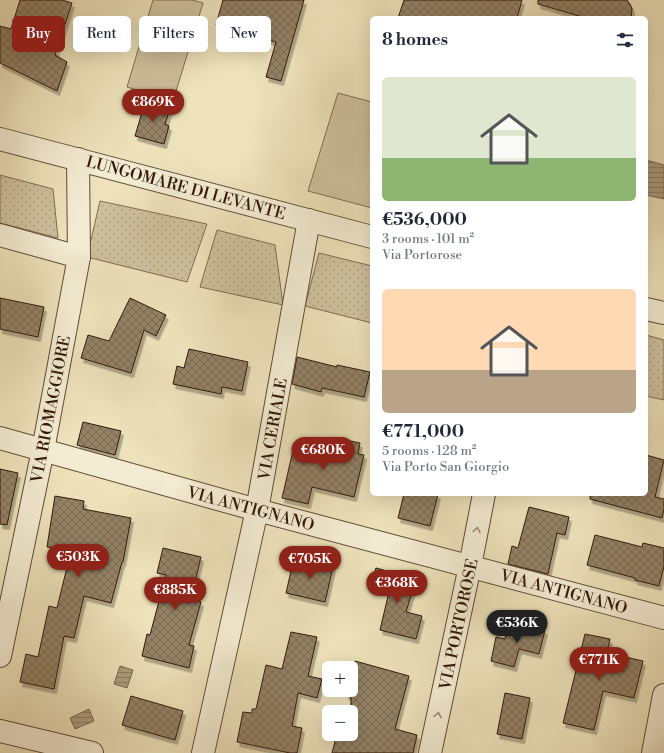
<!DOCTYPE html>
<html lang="en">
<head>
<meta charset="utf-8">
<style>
	:root { --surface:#fff; --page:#f2f2f3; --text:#1f2937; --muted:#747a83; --accent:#8f2418 }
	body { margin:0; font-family:"Libre Bodoni",serif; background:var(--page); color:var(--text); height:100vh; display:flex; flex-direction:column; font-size:15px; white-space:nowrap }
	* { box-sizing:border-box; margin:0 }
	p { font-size:13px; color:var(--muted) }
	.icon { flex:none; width:22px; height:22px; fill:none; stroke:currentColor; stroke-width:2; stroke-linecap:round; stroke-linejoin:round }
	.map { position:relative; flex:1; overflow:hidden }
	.sheet { position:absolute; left:370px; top:16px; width:278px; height:480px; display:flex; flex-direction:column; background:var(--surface); border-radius:6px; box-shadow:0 4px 16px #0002 }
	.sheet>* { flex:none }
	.top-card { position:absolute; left:12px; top:16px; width:298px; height:36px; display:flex; gap:8px }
	.fabs { position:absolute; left:322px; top:661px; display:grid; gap:8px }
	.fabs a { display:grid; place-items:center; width:36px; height:36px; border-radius:6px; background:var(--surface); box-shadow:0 4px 16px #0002; font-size:20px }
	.price { position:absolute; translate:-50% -34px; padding:0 9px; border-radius:14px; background:var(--accent); color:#fff; font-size:13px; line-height:26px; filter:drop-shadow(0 1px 2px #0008) }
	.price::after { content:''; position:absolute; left:50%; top:24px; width:12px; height:9px; margin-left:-6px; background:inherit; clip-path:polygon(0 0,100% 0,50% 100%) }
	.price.current { background:#222; color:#fff }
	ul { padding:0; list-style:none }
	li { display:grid; align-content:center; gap:8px; height:212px; padding:0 12px }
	li span { display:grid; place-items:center; height:124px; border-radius:6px; color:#555 }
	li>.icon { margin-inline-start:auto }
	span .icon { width:72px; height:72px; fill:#fffc; stroke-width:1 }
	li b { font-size:17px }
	h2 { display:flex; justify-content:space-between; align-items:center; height:48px; padding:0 12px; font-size:17px }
	.chip { padding:0 14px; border-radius:6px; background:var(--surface); box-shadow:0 4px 16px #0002; font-size:14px; line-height:36px }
	.chip.current { background:var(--accent); color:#fff }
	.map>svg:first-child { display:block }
</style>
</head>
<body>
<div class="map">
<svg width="664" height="753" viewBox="0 0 664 753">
	<defs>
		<pattern id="grass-dots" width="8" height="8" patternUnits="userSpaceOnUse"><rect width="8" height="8" fill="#cdc09d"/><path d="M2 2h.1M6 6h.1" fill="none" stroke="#b0a486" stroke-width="1.8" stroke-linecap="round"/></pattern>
		<pattern id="water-rules" width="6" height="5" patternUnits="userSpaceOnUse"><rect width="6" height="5" fill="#ad9e7f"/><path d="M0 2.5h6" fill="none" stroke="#8d8066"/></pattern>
		<pattern id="building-cross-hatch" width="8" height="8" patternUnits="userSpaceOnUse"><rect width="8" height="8" fill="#938266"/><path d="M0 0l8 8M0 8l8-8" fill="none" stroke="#796a52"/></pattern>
		<filter id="shadow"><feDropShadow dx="2.5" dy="4.5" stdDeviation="0" flood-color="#0004"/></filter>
	</defs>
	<rect width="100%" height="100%" fill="#ede2bb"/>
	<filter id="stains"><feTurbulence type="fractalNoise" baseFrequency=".005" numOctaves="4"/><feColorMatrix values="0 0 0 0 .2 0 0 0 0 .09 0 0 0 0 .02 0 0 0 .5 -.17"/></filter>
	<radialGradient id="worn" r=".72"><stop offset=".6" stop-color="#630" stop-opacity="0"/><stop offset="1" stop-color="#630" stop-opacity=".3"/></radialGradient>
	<g fill="url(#grass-dots)" stroke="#7f6c54">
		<polygon points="0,175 53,189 58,238 0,223"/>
		<polygon points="100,201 207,224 187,282 87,257"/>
		<polygon points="217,230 275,245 283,305 200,287"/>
		<polygon points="319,253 372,266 372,323 305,306"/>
		<polygon points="646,335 664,340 664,400 646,396"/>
	</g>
	<g fill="#cdc09d" stroke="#7f6c54">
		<polygon points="153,0 192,0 203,3 173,101 127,87"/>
		<polygon points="338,93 372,102 372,208 308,191"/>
	</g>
	<g fill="url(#water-rules)" stroke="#7b6950">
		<polygon points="646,160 664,165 664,199 646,195"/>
		<polygon points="120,666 133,670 127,688 114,684"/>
		<polygon points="89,709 94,721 75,729 70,718"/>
	</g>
	<g fill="url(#building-cross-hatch)" stroke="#31190a" filter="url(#shadow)">
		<polygon points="20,0 62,0 72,3 55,55 67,62 57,91 0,63 0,26 11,29"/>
		<polygon points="223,0 304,0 281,81 266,77 276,42 216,25"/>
		<polygon points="404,0 522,0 517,18 398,18"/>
		<polygon points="538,0 627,0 630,4 632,9 631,18 586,18 538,4"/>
		<polygon points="145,102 170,109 165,124 169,126 164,144 135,136"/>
		<polygon points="0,298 44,307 38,337 0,329"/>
		<polygon points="130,298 166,315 156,336 144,330 131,373 81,358 88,335 109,341"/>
		<polygon points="189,349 248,362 242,391 222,387 221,394 173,384 177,366 184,368"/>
		<polygon points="297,357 337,367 337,365 370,372 364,397 322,388 321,392 292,384"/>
		<polygon points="83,422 121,431 115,455 77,445"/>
		<polygon points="340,439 360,443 358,454 364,455 354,497 312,487 308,504 282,498 295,442 337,451"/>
		<polygon points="646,455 664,460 655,497 664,499 664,509 662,518 590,499 590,494 646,494"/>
		<polygon points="0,469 18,473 7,525 0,524"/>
		<polygon points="404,494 438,494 430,526 398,518"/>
		<polygon points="55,496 84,501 83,509 131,518 123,562 122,562 111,603 84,596 74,638 64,636 54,689 20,682 26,654 38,657 49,606 57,608 71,551 47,547"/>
		<polygon points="529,507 569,517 565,535 557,533 548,574 508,564 512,546 518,548"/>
		<polygon points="595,535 642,547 643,543 664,548 664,566 659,586 635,580 635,578 587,565"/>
		<polygon points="163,548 201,557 191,599 201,602 189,645 194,646 189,668 142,656 147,634 150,635 166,575 157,573"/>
		<polygon points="294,558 333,567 325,602 286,593"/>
		<polygon points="376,568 416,579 406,612 422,616 416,639 380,630 389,592 370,586"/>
		<polygon points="523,624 545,630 539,654 519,649 514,667 491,661 496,637 505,639 507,628 521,631"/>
		<polygon points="291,632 317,637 308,676 322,679 317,698 298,693 292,726 302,728 297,753 290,753 237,742 243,712 252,713 252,709 256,709 266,665 282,669"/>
		<polygon points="585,634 610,639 607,653 643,661 634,698 603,691 594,730 563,723"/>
		<polygon points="355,661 409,676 395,729 417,735 413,753 332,753 337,734 351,734 351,697 346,695 347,690 351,690 351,677"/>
		<polygon points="505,693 530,698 522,739 497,734"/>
		<polygon points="131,696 183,711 175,740 122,725"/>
	</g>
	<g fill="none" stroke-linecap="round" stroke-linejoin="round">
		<g stroke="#604b36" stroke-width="24">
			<g id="minor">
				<polyline points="0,139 372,237"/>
				<polyline points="0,235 79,257"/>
				<polyline points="646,309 664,313"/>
				<polyline points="0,438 257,510 664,618"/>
				<polyline points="0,656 43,450 79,257 78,159"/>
				<polyline points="0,731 92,753"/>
				<polyline points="203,753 257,510 309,220"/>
				<polyline points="430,753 470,566 484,494"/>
				<polyline points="653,753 664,695"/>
			</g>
		</g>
		<use href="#minor" stroke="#f3ecd3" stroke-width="22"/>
	</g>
	<defs><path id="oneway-chevron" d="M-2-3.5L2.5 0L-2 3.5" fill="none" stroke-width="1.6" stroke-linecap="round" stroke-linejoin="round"/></defs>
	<g stroke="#9c8d79">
		<use href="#oneway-chevron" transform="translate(477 530) rotate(-79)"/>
		<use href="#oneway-chevron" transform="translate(438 715) rotate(-78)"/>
	</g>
	<g text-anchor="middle" stroke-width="4" stroke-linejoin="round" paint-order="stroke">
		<g font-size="16" fill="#31190a" stroke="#f3ecd3">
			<text transform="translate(186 187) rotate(15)" y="6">LUNGOMARE DI LEVANTE</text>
			<text transform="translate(50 409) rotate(-79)" y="6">VIA RIOMAGGIORE</text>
			<text transform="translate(272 429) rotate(-80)" y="6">VIA CERIALE</text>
			<text transform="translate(251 508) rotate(15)" y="6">VIA ANTIGNANO</text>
			<text transform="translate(564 591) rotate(15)" y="6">VIA ANTIGNANO</text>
			<text transform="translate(458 624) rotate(-78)" y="6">VIA PORTOROSE</text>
		</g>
	</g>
	<rect width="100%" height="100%" filter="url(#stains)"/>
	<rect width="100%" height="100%" fill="url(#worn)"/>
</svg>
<div class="fabs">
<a>+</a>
<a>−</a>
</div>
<b class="price" style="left:153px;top:123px">€869K</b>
<b class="price" style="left:323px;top:471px">€680K</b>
<b class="price" style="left:78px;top:578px">€503K</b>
<b class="price" style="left:310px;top:580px">€705K</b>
<b class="price" style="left:397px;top:604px">€368K</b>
<b class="price" style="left:175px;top:611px">€885K</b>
<b class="price current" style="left:517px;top:644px">€536K</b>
<b class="price" style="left:599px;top:681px">€771K</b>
<div class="top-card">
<a class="chip current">Buy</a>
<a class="chip">Rent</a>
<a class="chip">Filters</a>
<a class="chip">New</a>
</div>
<section class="sheet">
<h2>8 homes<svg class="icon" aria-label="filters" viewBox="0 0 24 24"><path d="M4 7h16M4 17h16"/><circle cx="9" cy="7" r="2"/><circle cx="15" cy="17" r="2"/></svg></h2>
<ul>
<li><span style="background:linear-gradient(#dfe7d0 65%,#8fb573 0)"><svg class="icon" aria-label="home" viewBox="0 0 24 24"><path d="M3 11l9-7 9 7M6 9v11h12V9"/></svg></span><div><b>€536,000</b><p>3 rooms · 101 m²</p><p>Via Portorose</p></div></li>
<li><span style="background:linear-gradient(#ffd9b3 65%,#b9a48a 0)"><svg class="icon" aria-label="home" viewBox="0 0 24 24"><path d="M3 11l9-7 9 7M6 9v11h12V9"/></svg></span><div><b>€771,000</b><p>5 rooms · 128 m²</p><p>Via Porto San Giorgio</p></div></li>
</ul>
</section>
</div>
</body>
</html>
